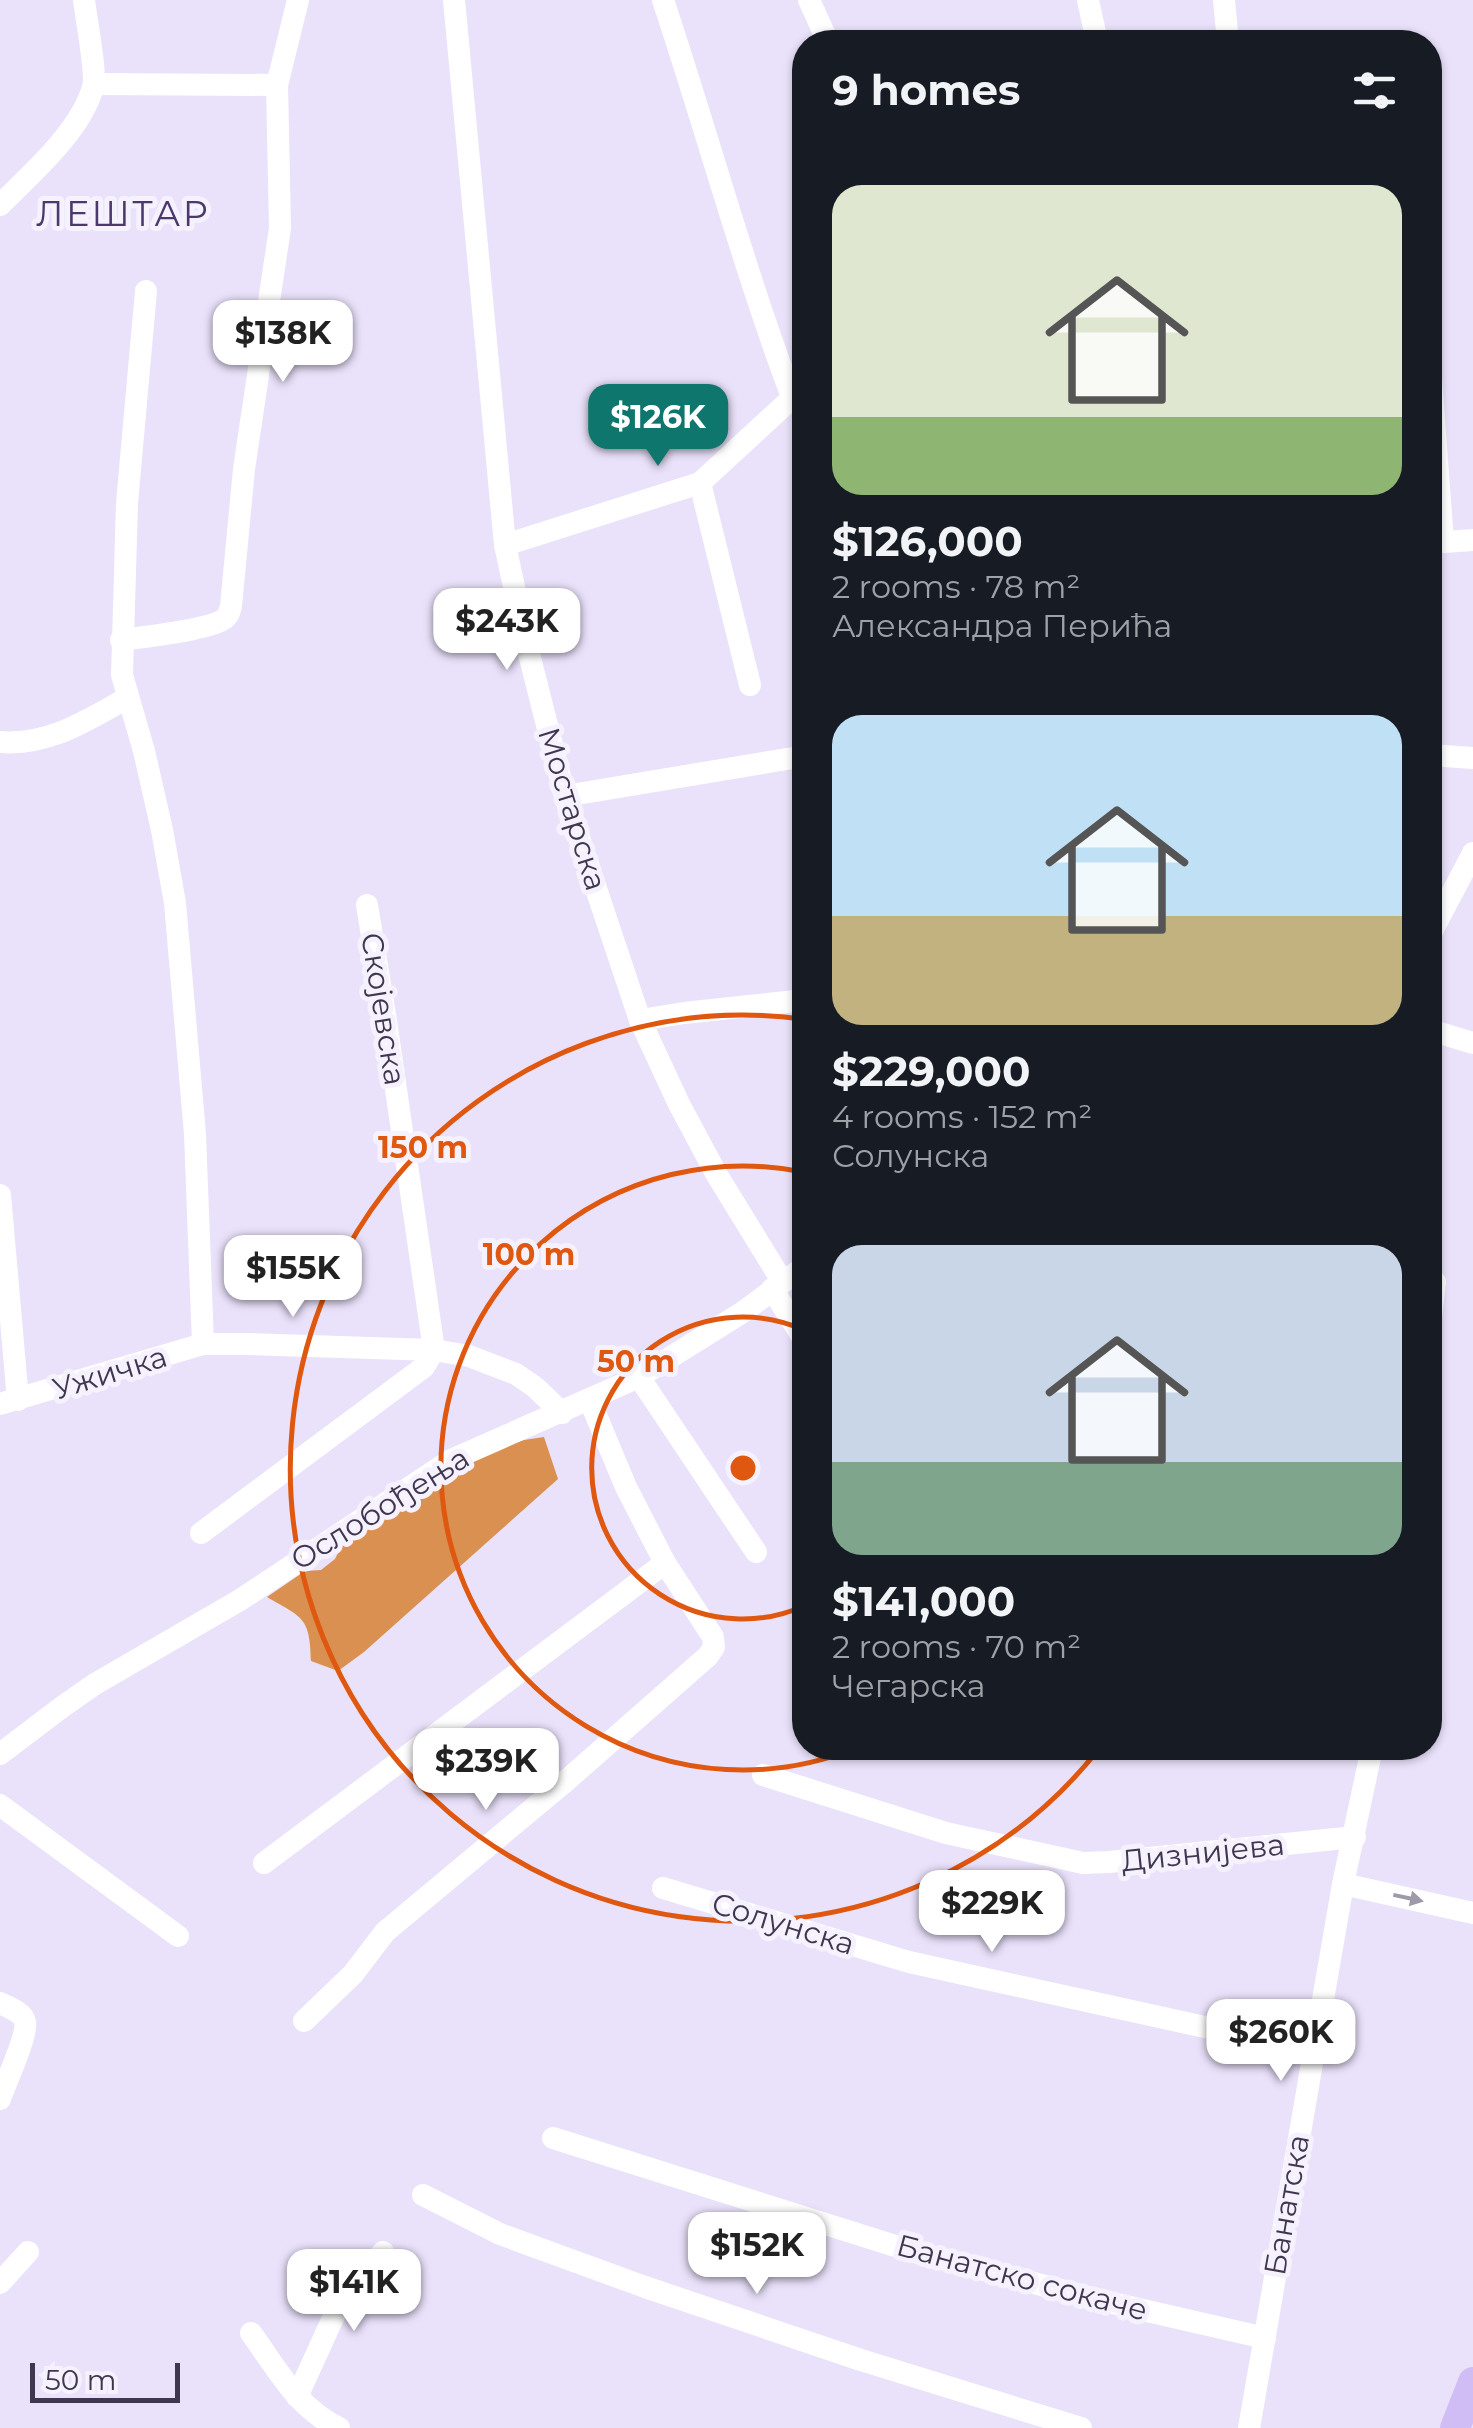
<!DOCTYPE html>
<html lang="en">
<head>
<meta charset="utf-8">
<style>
	:root { --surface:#171b24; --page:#20242c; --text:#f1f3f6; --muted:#9ea1a6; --accent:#0f766e }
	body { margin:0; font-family:Montserrat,sans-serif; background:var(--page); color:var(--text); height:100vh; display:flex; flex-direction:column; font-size:38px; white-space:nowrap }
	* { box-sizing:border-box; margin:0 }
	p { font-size:32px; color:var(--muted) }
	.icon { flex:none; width:55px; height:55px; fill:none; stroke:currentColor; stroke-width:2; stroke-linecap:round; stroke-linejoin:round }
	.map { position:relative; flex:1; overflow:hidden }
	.details { position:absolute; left:792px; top:30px; width:650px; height:1730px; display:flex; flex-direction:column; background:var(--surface); border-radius:40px; box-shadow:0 2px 8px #0004 }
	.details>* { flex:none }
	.scale { position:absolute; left:30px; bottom:25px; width:150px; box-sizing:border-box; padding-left:10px; border:5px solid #3f364f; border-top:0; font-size:28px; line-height:35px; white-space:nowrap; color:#3f364f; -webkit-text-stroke:8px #f5f2fe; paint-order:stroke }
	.price { position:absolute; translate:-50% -85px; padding:0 22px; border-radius:20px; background:#fff; color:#222; font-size:32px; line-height:65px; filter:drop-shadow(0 2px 5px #0008) }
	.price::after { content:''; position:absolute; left:50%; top:60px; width:30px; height:22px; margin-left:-15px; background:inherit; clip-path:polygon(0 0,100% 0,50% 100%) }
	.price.active { background:var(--accent); color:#fff }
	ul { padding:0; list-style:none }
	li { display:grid; align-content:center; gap:20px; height:530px; padding:0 40px }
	li span { display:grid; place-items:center; height:310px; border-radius:30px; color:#555 }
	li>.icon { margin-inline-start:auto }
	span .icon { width:180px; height:180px; fill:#fffc; stroke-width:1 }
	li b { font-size:42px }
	h2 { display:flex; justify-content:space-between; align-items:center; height:120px; padding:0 40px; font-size:42px }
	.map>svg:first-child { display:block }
</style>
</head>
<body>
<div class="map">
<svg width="1473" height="2428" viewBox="0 0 1473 2428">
	<rect width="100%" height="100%" fill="#eae2fb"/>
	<path fill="#da9051" d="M 544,1437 L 558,1479 L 364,1652 L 338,1671 L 311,1661 C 310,1617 303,1618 267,1597 L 305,1571 L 321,1570 L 335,1559 L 342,1545 L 492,1450 L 524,1440 Z"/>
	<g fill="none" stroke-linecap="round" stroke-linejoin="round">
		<g stroke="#fff" stroke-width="22">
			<polyline points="454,0 505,545 526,642 565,796 640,1020 679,1104 717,1175 782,1281"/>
			<path d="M 663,0 C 707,132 743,266 792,397"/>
			<polyline points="809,0 828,42"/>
			<polyline points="1088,0 1097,42"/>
			<polyline points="1224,0 1228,42"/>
			<polyline points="94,84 277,85"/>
			<path d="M 0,205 C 31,174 81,131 93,87 C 97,74 86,18 84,0"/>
			<polyline points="146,291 127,503 122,675 144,751 162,830 175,903 195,1134 203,1344"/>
			<polyline points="1430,364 1443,542"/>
			<polyline points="700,483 750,685"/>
			<polyline points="1430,543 1473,540"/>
			<polyline points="505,545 700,483 802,389"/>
			<path d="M 121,640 C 142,637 209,630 224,619 C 230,615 229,612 231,606 L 244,469 L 280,228 L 277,85 L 298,0"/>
			<path d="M 0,742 C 48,746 86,721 127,698"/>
			<polyline points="1430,755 1473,758"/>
			<polyline points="565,796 805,756"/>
			<polyline points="1430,935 1473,853"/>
			<polyline points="640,1020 684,1013 805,1000"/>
			<polyline points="1430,1030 1473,1043"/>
			<polyline points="0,1195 18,1400"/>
			<polyline points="1430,1277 1435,1282 1430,1326"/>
			<polyline points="772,1289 805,1341"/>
			<polyline points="639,1377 756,1552"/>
			<polyline points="0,1404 203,1344 245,1344 434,1350 469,1356 516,1374 535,1387 562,1413"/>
			<polyline points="201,1533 424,1367 434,1350 386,1021 367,905"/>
			<polyline points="0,1754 62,1707 95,1684 240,1600 451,1460 639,1377 743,1312 805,1266"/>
			<polyline points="763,1775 946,1833 1083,1863 1109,1862 1355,1837"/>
			<polyline points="0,1805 178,1936"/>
			<polyline points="264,1863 665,1563"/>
			<polyline points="1343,1884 1473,1913"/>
			<polyline points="663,1888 909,1962 1314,2051"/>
			<path d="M 0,2003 C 8,2007 23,2012 25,2022 C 28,2035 5,2084 0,2099"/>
			<polyline points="304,2021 353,1974 385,1932 567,1780 708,1656 714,1647 713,1637 665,1563 626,1487 590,1401"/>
			<polyline points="553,2138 908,2250 1095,2299 1265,2338"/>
			<polyline points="423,2195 500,2234 645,2287 861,2360 1081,2428"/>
			<polyline points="0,2283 28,2252"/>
			<path d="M 251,2333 C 278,2370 297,2408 339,2428"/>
			<polyline points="297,2397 338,2307 348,2291 383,2252"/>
			<polyline points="1249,2428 1343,1884 1372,1748"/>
		</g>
		<polyline stroke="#d1bdf6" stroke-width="30" points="1455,2428 1473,2382"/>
	</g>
	<defs><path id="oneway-solid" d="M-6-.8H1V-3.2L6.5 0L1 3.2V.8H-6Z" transform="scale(2.5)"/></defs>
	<use fill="#9f9aa7" href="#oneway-solid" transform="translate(1408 1898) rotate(12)"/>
	<g fill="none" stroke="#e0570f" stroke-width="5">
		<path d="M804 1606A151 151 0 1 1 804 1330"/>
		<path d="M856 1748A302 302 0 1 1 803 1172"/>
		<path d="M1098 1750A453 453 0 1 1 802 1019"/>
	</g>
	<g text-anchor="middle" stroke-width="10" stroke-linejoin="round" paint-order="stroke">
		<g font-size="30" fill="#3f364f" stroke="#f5f2fe">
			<text transform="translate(572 809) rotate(73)" y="10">Мостарска</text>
			<text transform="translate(383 1009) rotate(81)" y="10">Скојевска</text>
			<text transform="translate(110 1373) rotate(-17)" y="10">Ужичка</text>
			<text transform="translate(380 1509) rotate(-32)" y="10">Ослобођења</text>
			<text transform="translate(1203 1853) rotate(-6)" y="10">Дизнијева</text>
			<text transform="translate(783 1924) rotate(17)" y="10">Солунска</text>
			<text transform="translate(1287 2205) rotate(-80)" y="10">Банатска</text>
			<text transform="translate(1022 2278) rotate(15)" y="10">Банатско сокаче</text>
		</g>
		<g font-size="35" letter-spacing="2.5" fill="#4b386c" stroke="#f5f2fe">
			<text x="123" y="226">ЛЕШТАР</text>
		</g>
	</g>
	<circle cx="743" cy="1468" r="15" fill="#e0570f" stroke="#f5f2fe" stroke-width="5"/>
	<g font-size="30" text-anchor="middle" font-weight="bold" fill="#e0570f" stroke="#f5f2fe" stroke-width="10" stroke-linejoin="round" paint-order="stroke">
		<text x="423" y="1158">150 m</text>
		<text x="529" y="1265">100 m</text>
		<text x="636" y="1372">50 m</text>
	</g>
</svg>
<div class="scale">50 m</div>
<b class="price" style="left:283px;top:385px">$138K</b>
<b class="price active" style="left:658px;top:469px">$126K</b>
<b class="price" style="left:507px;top:673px">$243K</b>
<b class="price" style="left:293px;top:1320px">$155K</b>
<b class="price" style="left:486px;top:1813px">$239K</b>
<b class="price" style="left:992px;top:1955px">$229K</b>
<b class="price" style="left:1281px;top:2084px">$260K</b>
<b class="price" style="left:757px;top:2297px">$152K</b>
<b class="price" style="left:354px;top:2334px">$141K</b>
<section class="details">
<h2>9 homes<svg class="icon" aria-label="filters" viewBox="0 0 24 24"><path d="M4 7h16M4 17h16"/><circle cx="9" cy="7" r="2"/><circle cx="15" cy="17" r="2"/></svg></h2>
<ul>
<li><span style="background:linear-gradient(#dfe7d0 75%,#8fb573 0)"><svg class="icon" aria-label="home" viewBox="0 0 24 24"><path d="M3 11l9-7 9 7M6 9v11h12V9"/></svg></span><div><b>$126,000</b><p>2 rooms · 78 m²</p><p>Александра Перића</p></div></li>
<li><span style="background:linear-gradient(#bfe0f5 65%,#c2b280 0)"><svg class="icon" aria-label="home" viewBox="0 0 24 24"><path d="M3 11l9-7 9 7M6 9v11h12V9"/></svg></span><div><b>$229,000</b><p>4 rooms · 152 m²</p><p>Солунска</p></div></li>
<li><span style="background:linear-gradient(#c9d6e8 70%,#7fa58c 0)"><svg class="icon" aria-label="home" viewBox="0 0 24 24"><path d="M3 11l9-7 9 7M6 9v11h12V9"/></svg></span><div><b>$141,000</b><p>2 rooms · 70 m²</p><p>Чегарска</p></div></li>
</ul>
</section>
</div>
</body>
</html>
